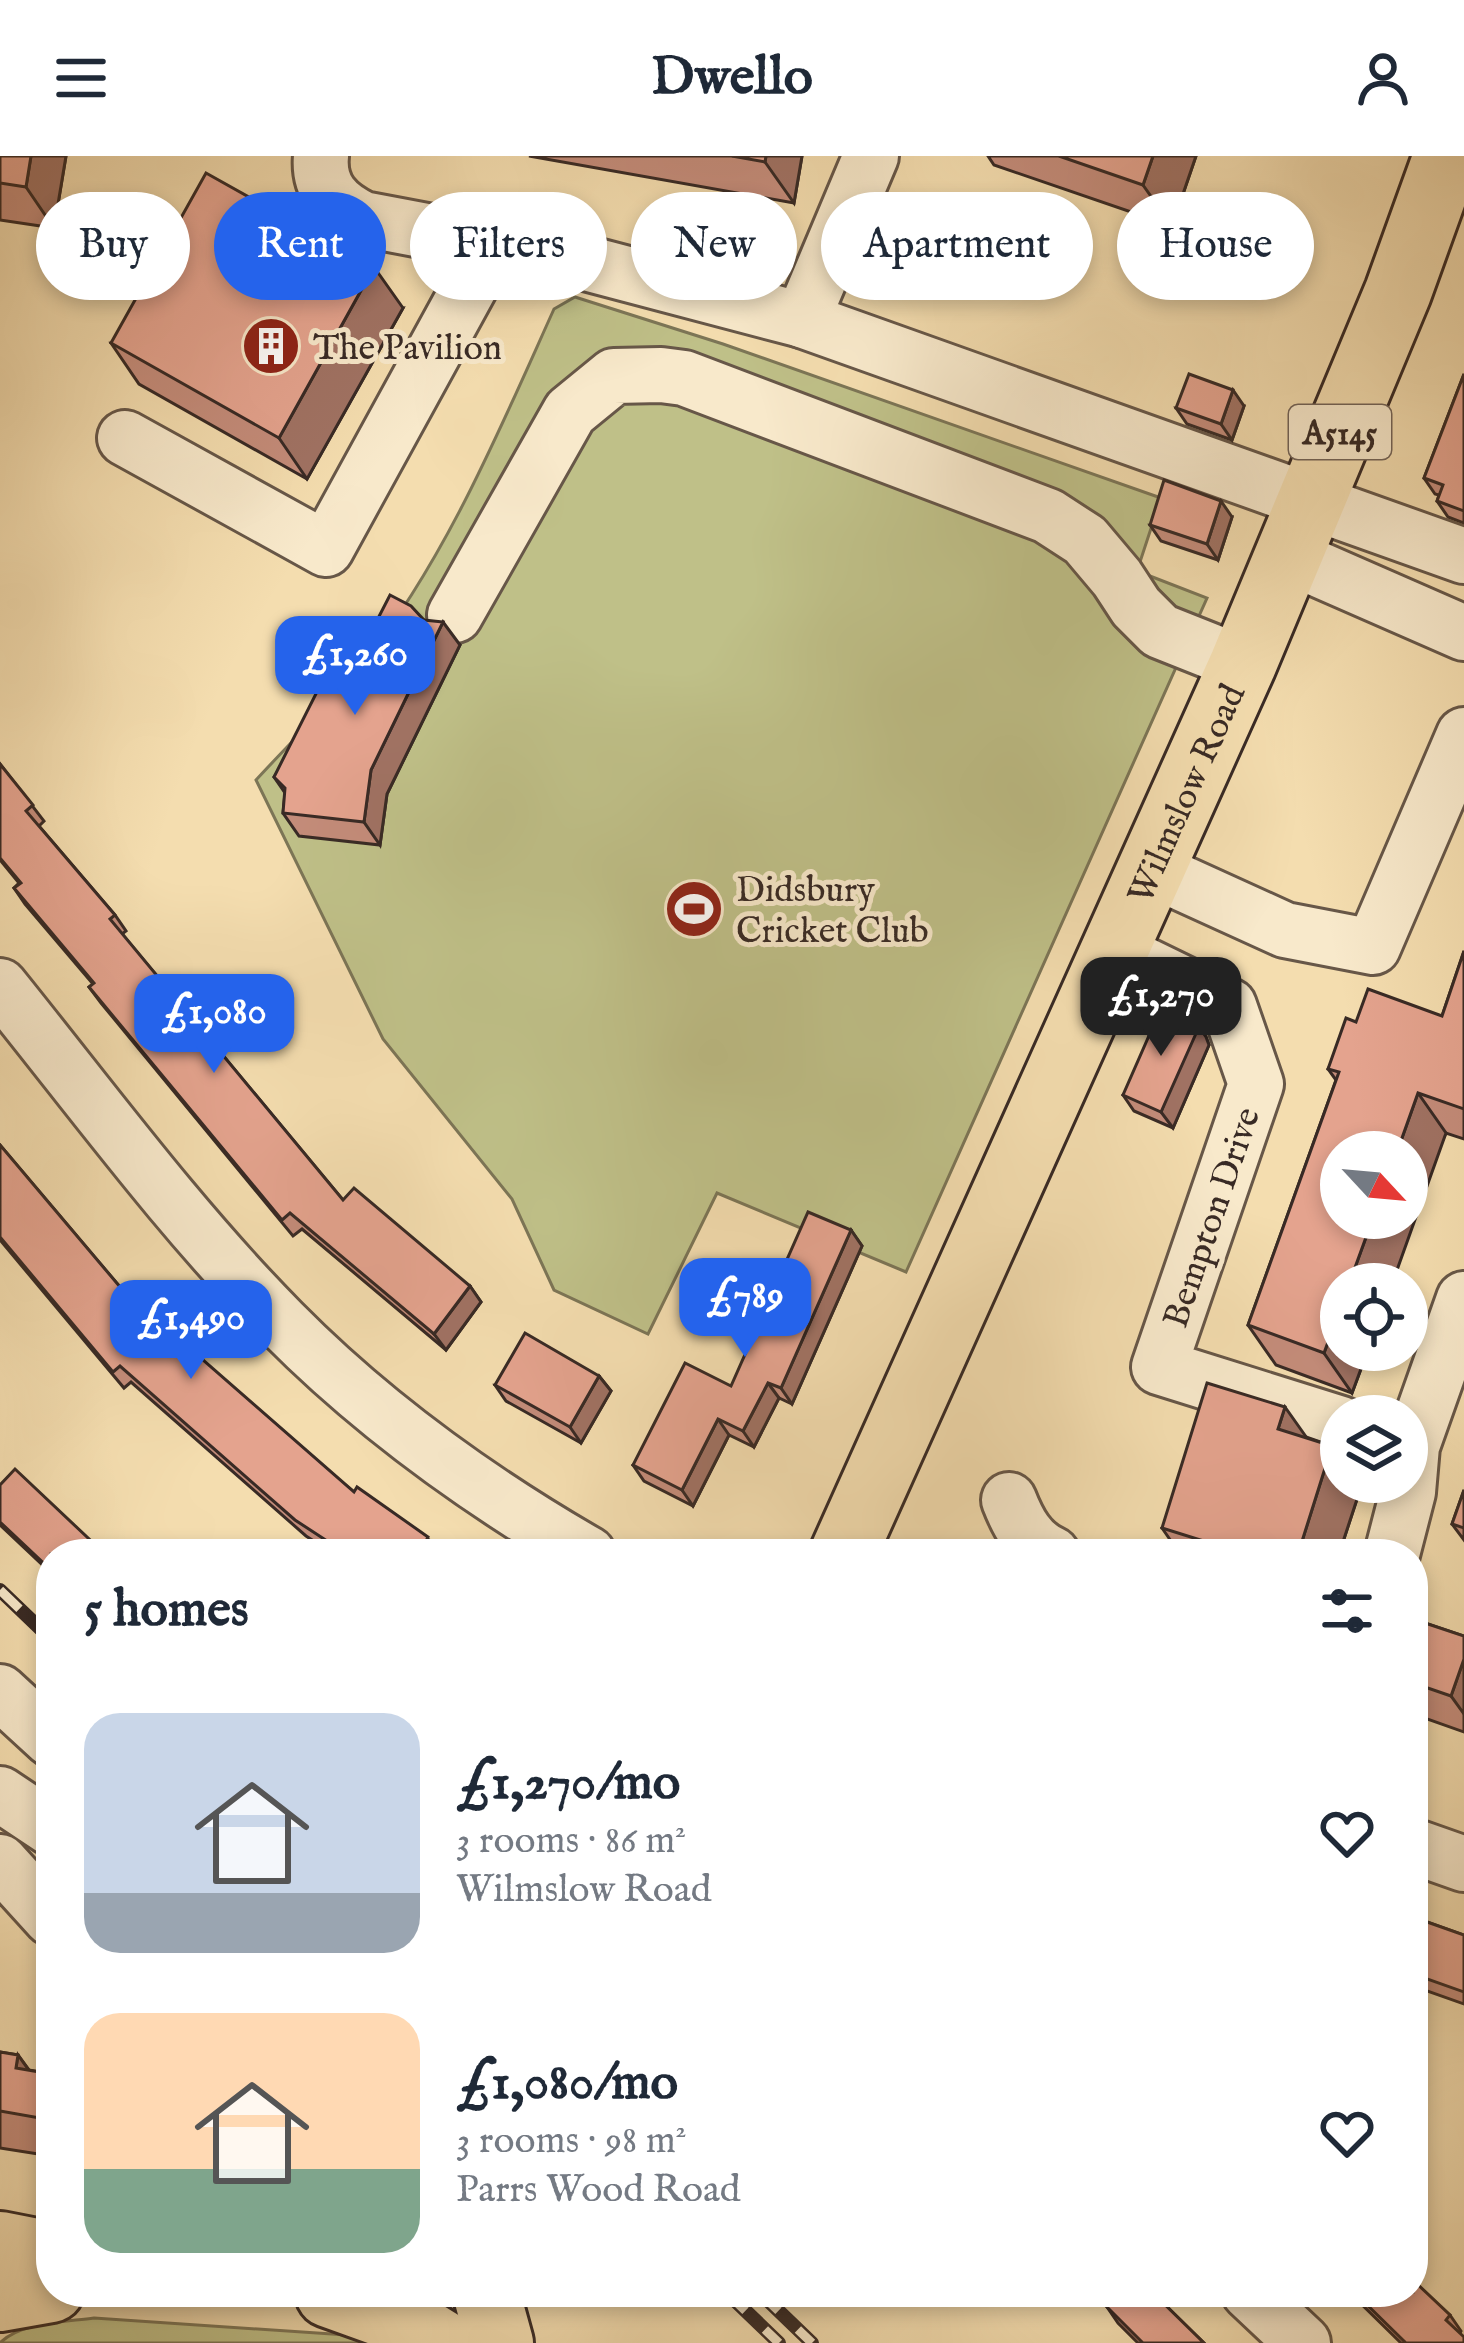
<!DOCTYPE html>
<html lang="en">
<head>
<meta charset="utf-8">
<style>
	:root { --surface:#fff; --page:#f2f2f3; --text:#1f2937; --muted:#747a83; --accent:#2563eb }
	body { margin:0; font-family:"IM FELL English",serif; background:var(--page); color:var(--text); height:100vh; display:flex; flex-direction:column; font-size:45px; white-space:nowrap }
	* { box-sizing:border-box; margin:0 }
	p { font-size:39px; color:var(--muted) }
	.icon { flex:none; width:66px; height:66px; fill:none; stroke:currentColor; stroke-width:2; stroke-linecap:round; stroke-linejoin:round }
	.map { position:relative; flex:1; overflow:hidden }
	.drawer { position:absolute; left:36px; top:1383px; width:1392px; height:768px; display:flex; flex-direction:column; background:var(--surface); border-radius:48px; box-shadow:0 6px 18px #0003 }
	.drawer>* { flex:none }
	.guide { position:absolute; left:36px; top:36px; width:1392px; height:108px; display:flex; gap:24px }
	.needle { width:78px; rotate:116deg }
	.controls { position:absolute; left:1320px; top:975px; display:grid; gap:24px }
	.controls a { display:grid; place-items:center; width:108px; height:108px; border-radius:50%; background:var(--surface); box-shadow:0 6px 18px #0003; font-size:60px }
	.price { position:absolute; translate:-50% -102px; padding:0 27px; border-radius:24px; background:var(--accent); color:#fff; font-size:39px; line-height:78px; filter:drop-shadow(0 3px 6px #0008) }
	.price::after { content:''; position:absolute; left:50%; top:72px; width:36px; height:27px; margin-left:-18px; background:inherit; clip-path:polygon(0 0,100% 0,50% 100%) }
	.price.active { background:#222; color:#fff }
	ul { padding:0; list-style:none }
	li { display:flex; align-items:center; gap:36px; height:300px; padding:0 48px }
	li span { display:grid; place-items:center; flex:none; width:336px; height:240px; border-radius:36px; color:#555 }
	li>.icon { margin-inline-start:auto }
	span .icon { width:144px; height:144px; fill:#fffc; stroke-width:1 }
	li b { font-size:51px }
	h2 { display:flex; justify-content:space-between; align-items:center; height:144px; padding:0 48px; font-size:51px }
	.tag { padding:0 42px; border-radius:54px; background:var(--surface); box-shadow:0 6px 18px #0003; font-size:42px; line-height:108px }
	.tag.active { background:var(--accent); color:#fff }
	header { display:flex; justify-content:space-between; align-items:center; height:156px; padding:0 48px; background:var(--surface); font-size:54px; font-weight:800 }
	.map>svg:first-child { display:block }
</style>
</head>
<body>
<header><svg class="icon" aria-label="menu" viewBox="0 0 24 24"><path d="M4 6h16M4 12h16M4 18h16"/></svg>Dwello<svg class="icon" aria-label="person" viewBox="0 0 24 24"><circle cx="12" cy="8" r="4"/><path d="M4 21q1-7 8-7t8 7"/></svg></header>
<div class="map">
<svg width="1464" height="2187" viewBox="0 0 1464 2187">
	<rect width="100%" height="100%" fill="#f4ddaf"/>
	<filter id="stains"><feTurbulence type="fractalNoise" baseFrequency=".00167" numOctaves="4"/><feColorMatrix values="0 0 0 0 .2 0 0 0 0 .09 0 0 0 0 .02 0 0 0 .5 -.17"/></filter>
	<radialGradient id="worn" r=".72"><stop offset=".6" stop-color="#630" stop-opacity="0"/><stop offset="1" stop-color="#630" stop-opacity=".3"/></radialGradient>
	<g fill="#bfc088" stroke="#7c7556" stroke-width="3">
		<path d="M 575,141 L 723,188 L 1161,342 L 1137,415 L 1207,442 L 906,1116 L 717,1037 L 648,1178 L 554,1134 L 512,1043 L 383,883 L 256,624 C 291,586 329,549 362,509 C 446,403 499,275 554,153 Z"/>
		<path d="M 94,2162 L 406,2183 L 415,2187 L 0,2187 C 20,2166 65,2166 94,2162 Z"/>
	</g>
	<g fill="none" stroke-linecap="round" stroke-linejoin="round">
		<g stroke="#675748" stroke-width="60">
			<g id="minor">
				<path d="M 321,0 C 318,32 336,50 363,63 L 559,100 L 802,164 L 1464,400"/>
				<polyline points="802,164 871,0"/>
				<polyline points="125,282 326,393 474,123 485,86"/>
				<polyline points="1288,400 1464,477"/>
				<polyline points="455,459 570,256 614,220 661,219 684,222 1048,360 1085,384 1117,422 1136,451 1160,475 1243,508"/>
				<polyline points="1153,714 1285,774 1373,791 1464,579"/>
				<polyline points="1116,795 1229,850 1256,928 1159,1211 1341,1268"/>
				<path d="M 0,830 C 92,944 179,1063 282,1167 C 373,1259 477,1334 588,1398"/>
				<path d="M 1009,1344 C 1018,1367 1029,1388 1052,1398"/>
				<polyline points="1392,1398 1408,1336 1412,1290 1464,1143"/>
				<polyline points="0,1536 51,1583"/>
				<polyline points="0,1638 51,1672"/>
				<polyline points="1413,1690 1464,1708"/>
				<polyline points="0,1706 51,1762"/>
				<polyline points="1249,2136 1303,2187"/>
			</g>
		</g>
		<g stroke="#382a25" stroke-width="72">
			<g id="major">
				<path id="s1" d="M 843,1398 L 1243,508 L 1398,136 L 1447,0"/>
				<polyline points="0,2089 51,2099"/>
				<polyline points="486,2136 500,2187"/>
				<polyline points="329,2138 407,2166 441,2187"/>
				<polyline points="0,2142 51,2133"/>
			</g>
		</g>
		<use href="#minor" stroke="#f8e9cb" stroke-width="54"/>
		<use href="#major" stroke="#f4ddaf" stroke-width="66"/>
		<g stroke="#382a25" stroke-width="14">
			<g id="rail">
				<polyline points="0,1434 51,1483"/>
				<polyline points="726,2136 779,2187"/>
				<polyline points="759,2136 812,2187"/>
			</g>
		</g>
		<use href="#rail" stroke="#f8e9cb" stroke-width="9" stroke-dasharray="27" stroke-linecap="butt"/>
	</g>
	<g fill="#c48c7a" stroke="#382a25" stroke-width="3">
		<polygon points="0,0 66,0 54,72 0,64"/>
		<polygon points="529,0 802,0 794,47"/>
		<polygon points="988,0 1196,0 1172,70 994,9"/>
		<polygon points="403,152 307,323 139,228 111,187"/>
		<polygon points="1464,218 1464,367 1448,361 1437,345 1439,339 1435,338 1424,322"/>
		<polygon points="1244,250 1232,284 1187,268 1176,252"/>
		<polygon points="1232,361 1218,404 1161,385 1150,369"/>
		<polygon points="424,464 460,489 387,638 380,689 299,680 283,657 285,637 274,621 353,511"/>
		<polygon points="0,608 44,665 39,670 115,759 126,775 122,778 343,1044 470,1130 481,1146 446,1194 302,1073 293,1080 101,847 89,831 93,828 25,748 14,732 19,727 0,704"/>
		<polygon points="1464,795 1464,983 1446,977 1341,1194 1368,1194 1352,1237 1276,1209 1248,1169 1336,924 1328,913 1356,866 1442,860"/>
		<polygon points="1195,865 1206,881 1209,889 1173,972 1134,955 1123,939"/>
		<polygon points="0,989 170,1190 354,1336 451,1398 334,1398 306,1380 131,1226 124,1232 0,1084"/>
		<polygon points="851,1074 862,1090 792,1248 779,1242 754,1291 729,1279 693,1350 644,1325 633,1309 731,1230"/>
		<polygon points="599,1220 611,1235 581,1287 506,1245 495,1229"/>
		<polygon points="1306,1281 1332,1290 1341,1302 1341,1326 1361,1331 1339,1398 1180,1398 1162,1372"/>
		<polygon points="0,1329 51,1398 51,1417 0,1369"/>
		<polygon points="1464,1334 1464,1384 1452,1368"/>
		<polygon points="1413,1463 1464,1480 1464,1576 1413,1558"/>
		<polygon points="1413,1761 1464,1779 1464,1848 1413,1830"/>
		<polygon points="0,1896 18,1899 29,1914 51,1918 51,2000 0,1992"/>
		<polygon points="1100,2136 1152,2136 1204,2187 1138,2187 1118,2167 1107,2151 1111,2147"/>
		<polygon points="1349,2136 1413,2136 1450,2159 1461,2175 1460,2177 1464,2187 1401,2187"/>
	</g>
	<g fill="#a07263" stroke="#382a25" stroke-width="3">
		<polygon points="31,0 66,0 54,72 26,31"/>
		<polygon points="766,0 802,0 794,47 765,6"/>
		<polygon points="1153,0 1196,0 1172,70 1143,29"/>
		<polygon points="374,111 403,152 307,323 279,282"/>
		<polygon points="1233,234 1244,250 1232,284 1221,268"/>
		<polygon points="1221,345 1232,361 1218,404 1207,388"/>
		<polygon points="443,466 460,489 387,638 380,689 364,666 371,614"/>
		<polygon points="1195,865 1206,881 1209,889 1173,972 1161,956"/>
		<polygon points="1418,937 1446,977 1392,1128 1349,1128 1373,1062 1407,1062 1407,996 1397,996"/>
		<polygon points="851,1074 862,1090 792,1248 781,1232"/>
		<polygon points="470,1130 481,1146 446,1194 434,1178"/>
		<polygon points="1341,1151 1341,1194 1368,1194 1352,1237 1324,1197"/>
		<polygon points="599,1220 611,1235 581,1287 570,1271"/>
		<polygon points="768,1227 779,1242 754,1291 743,1275"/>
		<polygon points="1285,1251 1314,1292 1278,1273"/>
		<polygon points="718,1263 729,1279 693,1350 682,1334"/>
		<polygon points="1332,1290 1341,1302 1341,1326 1358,1326 1361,1331 1339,1398 1298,1398"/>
		<polygon points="1464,1503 1464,1558 1451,1540"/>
		<polygon points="18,1899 47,1940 16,1912"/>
	</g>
	<g fill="#e4a38e" stroke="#382a25" stroke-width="3">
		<polygon points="0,0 31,0 26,31 0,27"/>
		<polygon points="732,0 766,0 765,6"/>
		<polygon points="1059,0 1153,0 1143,29"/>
		<polygon points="206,17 374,111 279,282 111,187"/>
		<polygon points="1189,218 1233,234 1221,268 1176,252"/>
		<polygon points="1464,218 1464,355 1437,345 1443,329 1424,322"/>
		<polygon points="1164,324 1221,345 1207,388 1150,369"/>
		<polygon points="390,439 411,450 424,464 443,466 371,614 364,666 283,657 285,632 274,621 334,502 353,511"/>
		<polygon points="0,608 33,649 26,655 115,759 110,763 343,1044 354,1032 470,1130 434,1178 290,1057 282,1064 89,831 94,827 14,732 21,727 0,702"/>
		<polygon points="1464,795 1464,953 1418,937 1397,996 1341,996 1341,1062 1373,1062 1349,1128 1341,1128 1341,1151 1324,1197 1248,1169 1339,916 1328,913 1346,862 1356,866 1368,833 1442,860"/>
		<polygon points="1162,850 1195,865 1198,873 1161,956 1123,939"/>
		<polygon points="0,989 170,1190 178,1182 354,1336 357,1331 428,1381 427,1383 451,1398 347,1398 295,1364 120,1210 113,1216 0,1081"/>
		<polygon points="808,1056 851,1074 781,1232 768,1227 743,1275 718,1263 682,1334 633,1309 685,1207 731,1230"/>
		<polygon points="525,1177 599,1220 570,1271 495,1229"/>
		<polygon points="1207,1227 1285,1251 1278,1273 1332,1290 1298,1398 1245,1398 1162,1372"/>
		<polygon points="15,1313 105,1398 51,1398 51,1414 0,1366 0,1329"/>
		<polygon points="1464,1334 1464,1372 1452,1368"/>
		<polygon points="1413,1463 1464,1480 1464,1503 1451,1540 1413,1527"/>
		<polygon points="1413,1761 1464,1779 1464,1836 1413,1818"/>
		<polygon points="0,1896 18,1899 16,1912 51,1918 51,1964 0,1955"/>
		<polygon points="1413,2124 1450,2159 1446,2164 1464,2181 1464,2187 1406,2187 1354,2136 1413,2136"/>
		<polygon points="1105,2136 1152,2136 1204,2187 1143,2187 1107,2151 1114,2144"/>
	</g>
	<defs>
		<g id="building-disc" transform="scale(3)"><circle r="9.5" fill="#8f2418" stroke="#f8e9cb"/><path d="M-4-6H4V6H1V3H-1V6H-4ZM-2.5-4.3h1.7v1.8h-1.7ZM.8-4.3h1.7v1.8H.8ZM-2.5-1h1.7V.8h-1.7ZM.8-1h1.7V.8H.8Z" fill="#fff"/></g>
		<g id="stadium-disc" transform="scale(3)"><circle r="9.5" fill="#8f2418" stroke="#f8e9cb"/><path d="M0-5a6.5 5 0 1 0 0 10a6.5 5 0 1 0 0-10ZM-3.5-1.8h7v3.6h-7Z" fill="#fff"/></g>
	</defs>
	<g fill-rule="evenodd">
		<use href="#building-disc" x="271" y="190"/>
		<use href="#stadium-disc" x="694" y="753"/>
	</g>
	<g text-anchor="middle" stroke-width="10" stroke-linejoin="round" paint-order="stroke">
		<rect fill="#f8e9cb" stroke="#726357" stroke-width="3" x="1289" y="249" width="102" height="54" rx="9"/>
		<g font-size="33" font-weight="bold" fill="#382a25">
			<text x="1340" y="288">A5145</text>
		</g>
		<g font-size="36" fill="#382a25" stroke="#f8e9cb" text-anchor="start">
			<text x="313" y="203">The Pavilion</text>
			<text x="736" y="745">Didsbury<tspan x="736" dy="41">Cricket Club</tspan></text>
		</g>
		<g font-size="36" fill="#382a25" stroke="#f8e9cb">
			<text dy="13" stroke="none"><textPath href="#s1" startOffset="834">Wilmslow Road</textPath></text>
			<text transform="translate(1210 1061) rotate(-71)" y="13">Bempton Drive</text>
		</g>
	</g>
	<rect width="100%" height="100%" filter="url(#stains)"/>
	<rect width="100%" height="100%" fill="url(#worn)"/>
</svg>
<div class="controls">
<a><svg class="needle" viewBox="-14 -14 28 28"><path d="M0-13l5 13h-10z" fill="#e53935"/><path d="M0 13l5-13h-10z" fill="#747a83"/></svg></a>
<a><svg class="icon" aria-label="locate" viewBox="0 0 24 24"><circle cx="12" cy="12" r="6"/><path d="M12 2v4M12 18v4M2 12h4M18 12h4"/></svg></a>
<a><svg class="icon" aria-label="layers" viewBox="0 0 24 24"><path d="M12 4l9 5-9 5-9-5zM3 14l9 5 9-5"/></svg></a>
</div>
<b class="price" style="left:355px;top:562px">£1,260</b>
<b class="price active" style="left:1161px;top:903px">£1,270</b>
<b class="price" style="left:214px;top:920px">£1,080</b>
<b class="price" style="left:745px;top:1204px">£789</b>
<b class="price" style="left:191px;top:1226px">£1,490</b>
<div class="guide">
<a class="tag">Buy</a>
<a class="tag active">Rent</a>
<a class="tag">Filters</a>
<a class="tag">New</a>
<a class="tag">Apartment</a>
<a class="tag">House</a>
</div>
<section class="drawer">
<h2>5 homes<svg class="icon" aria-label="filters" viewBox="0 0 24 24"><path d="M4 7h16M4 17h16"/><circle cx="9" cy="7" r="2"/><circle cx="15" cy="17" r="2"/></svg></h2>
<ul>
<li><span style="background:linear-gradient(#c9d6e8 75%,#9aa5b1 0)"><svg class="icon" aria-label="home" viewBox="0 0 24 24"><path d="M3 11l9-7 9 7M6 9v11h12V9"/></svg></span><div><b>£1,270/mo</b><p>3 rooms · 86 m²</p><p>Wilmslow Road</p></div><svg class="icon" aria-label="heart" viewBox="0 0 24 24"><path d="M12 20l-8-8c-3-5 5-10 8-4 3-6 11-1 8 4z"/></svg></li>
<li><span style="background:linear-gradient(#ffd9b3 65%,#7fa58c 0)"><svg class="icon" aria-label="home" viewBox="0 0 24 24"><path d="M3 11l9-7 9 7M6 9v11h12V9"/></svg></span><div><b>£1,080/mo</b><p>3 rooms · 98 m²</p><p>Parrs Wood Road</p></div><svg class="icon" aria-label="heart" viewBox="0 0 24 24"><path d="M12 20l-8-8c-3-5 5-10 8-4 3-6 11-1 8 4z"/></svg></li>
</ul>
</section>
</div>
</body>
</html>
